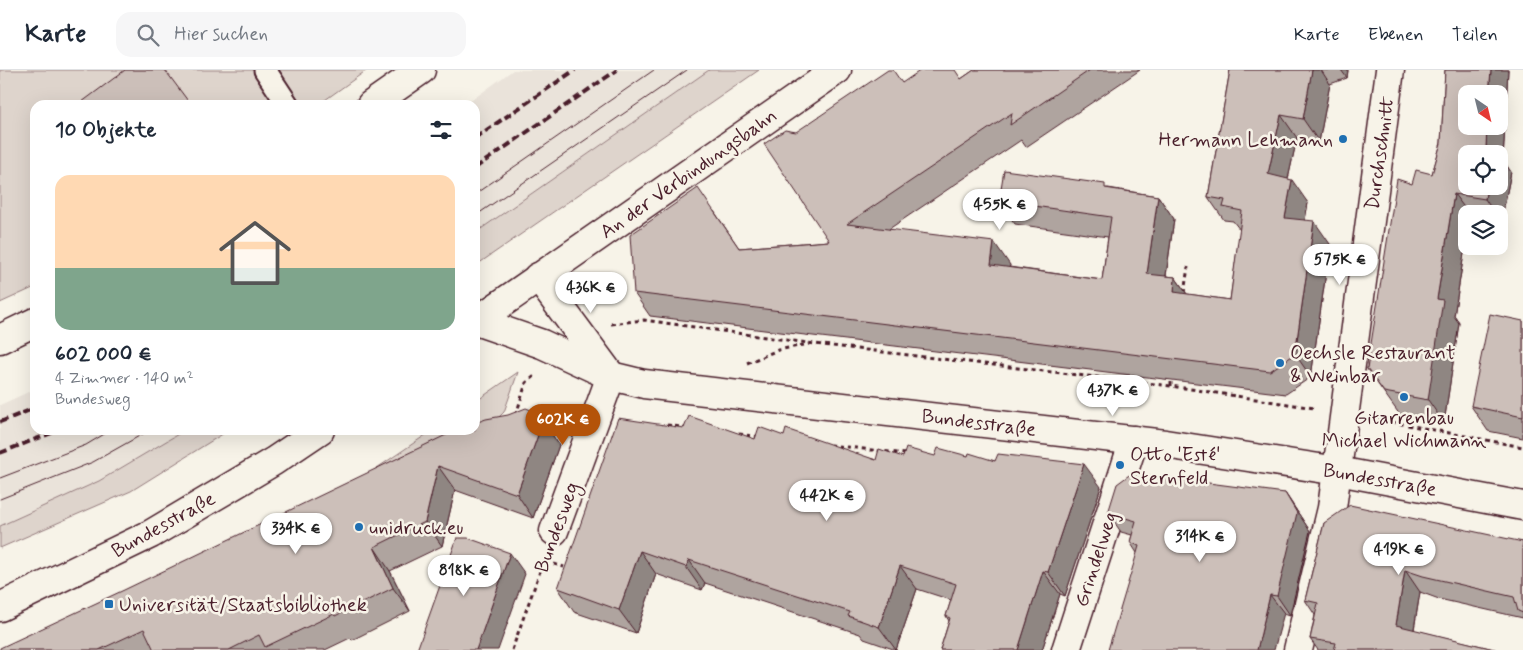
<!DOCTYPE html>
<html lang="de">
<head>
<meta charset="utf-8">
<style>
	:root { --surface:#fff; --page:#f6f6f7; --text:#1f2937; --muted:#747a83; --line:#e0e1e3; --accent:#b45309 }
	body { margin:0; font-family:Mynerve,sans-serif; background:var(--page); color:var(--text); height:100vh; display:flex; flex-direction:column; font-size:19px; white-space:nowrap }
	* { box-sizing:border-box; margin:0 }
	p { font-size:16px; color:var(--muted) }
	.icon { flex:none; width:28px; height:28px; fill:none; stroke:currentColor; stroke-width:2; stroke-linecap:round; stroke-linejoin:round }
	.map { position:relative; flex:1; overflow:hidden }
	.panel { position:absolute; left:30px; top:30px; width:450px; height:335px; display:flex; flex-direction:column; background:var(--surface); border-radius:15px; box-shadow:0 5px 20px #0002 }
	.panel>* { flex:none }
	.needle { width:32px; rotate:145deg }
	.fabs { position:absolute; left:1458px; top:15px; display:grid; gap:10px }
	.fabs a { display:grid; place-items:center; width:50px; height:50px; border-radius:10px; background:var(--surface); box-shadow:0 5px 20px #0002; font-size:25px }
	.price { position:absolute; translate:-50% -42px; padding:0 11px; border-radius:18px; background:#fff; color:#222; font-size:16px; line-height:32px; filter:drop-shadow(0 1px 2px #0008) }
	.price::after { content:''; position:absolute; left:50%; top:30px; width:15px; height:11px; margin-left:-8px; background:inherit; clip-path:polygon(0 0,100% 0,50% 100%) }
	.price.current { background:var(--accent); color:#fff }
	ul { padding:0; list-style:none }
	li { display:grid; align-content:center; gap:10px; height:265px; padding:0 25px }
	li+li { border-top:1px solid var(--line) }
	li span { display:grid; place-items:center; height:155px; border-radius:15px; color:#555 }
	li>.icon { margin-inline-start:auto }
	span .icon { width:90px; height:90px; fill:#fffc; stroke-width:1 }
	li b { font-size:21px }
	h2 { display:flex; justify-content:space-between; align-items:center; height:60px; padding:0 25px; font-size:21px }
	header { display:flex; align-items:center; gap:30px; box-sizing:border-box; height:70px; padding:0 25px; background:var(--surface); border-bottom:1px solid var(--line) }
	header strong { font-size:24px }
	nav { display:flex; gap:28px; margin-inline-start:auto; font-size:18px }
	.search { width:350px; height:45px; background:var(--page); display:flex; align-items:center; gap:12px; box-sizing:border-box; padding:0 18px; border-radius:15px; color:var(--muted); font-size:19px }
	.map>svg:first-child { display:block }
</style>
</head>
<body>
<header>
<strong>Karte</strong>
<div class="search"><svg class="icon" aria-label="search" viewBox="0 0 24 24"><circle cx="10" cy="10" r="6"/><path d="M15 15l6 6"/></svg>Hier suchen</div>
<nav><a>Karte</a><a>Ebenen</a><a>Teilen</a></nav>
</header>
<div class="map">
<svg width="1523" height="580" viewBox="0 0 1523 580">
	<rect width="100%" height="100%" fill="#f7f3e8"/>
	<filter id="ink" filterUnits="userSpaceOnUse"><feTurbulence type="fractalNoise" baseFrequency=".02" numOctaves="2"/><feDisplacementMap in="SourceGraphic" scale="10" xChannelSelector="R" yChannelSelector="G"/><feConvolveMatrix kernelMatrix="1 2 1 2 8 2 1 2 1" color-interpolation-filters="sRGB"/></filter>
	<g filter="url(#ink)">
		<g fill="#eae3da">
			<polygon points="513,0 709,0 475,163 475,35 465,35"/>
			<polygon points="35,319 35,360 185,360 99,411 0,456 0,335"/>
		</g>
		<g fill="#ded4cc" stroke="#947a7c">
			<polygon points="0,0 367,0 318,35 35,35 35,217 0,233"/>
			<polygon points="709,0 759,0 475,196 475,163"/>
			<polygon points="518,302 504,342 490,356 374,400 433,360 475,360 475,332"/>
			<polygon points="185,360 229,360 131,421 0,478 0,456 99,411"/>
		</g>
		<g fill="none" stroke-linecap="round" stroke-linejoin="round">
			<g stroke="#4a1f2b" stroke-width="25">
				<polyline id="lane" points="265,0 288,35"/>
			</g>
			<g stroke="#4a1f2b" stroke-width="31">
				<g id="street">
					<polyline points="371,35 421,0"/>
					<polyline points="0,269 35,252"/>
					<polyline points="554,461 611,306"/>
					<polyline points="1066,580 1134,370"/>
					<polyline points="1298,580 1332,438 1390,0"/>
				</g>
			</g>
			<g stroke="#4a1f2b" stroke-width="31">
				<g id="secondary">
					<polyline points="538,207 609,303"/>
					<polyline points="476,251 542,274 611,306 644,314 1165,374 1338,401 1523,436"/>
				</g>
			</g>
			<g stroke="#4a1f2b" stroke-width="31">
				<g id="primary">
					<polyline points="475,252 837,0"/>
					<polyline points="0,537 151,464 274,391 320,360"/>
				</g>
			</g>
			<g stroke="#4a1f2b" stroke-width="3" stroke-dasharray="4 4" stroke-linecap="butt">
				<polyline points="1184,223 1188,197"/>
				<polyline points="611,254 644,250 815,274 1171,316 1314,338"/>
				<polyline points="747,293 778,280 809,274"/>
				<polyline points="1171,316 1171,310"/>
				<polyline points="516,345 526,313 536,305"/>
				<polyline points="1376,349 1523,377"/>
				<polyline points="542,355 561,353"/>
				<polyline points="667,355 688,358"/>
				<polyline points="739,364 760,367"/>
				<polyline points="830,375 906,384"/>
				<polyline points="554,494 564,497"/>
				<polyline points="512,580 544,490"/>
			</g>
			<use href="#lane" stroke="#f7f3e8" stroke-width="21"/>
			<use href="#street" stroke="#f7f3e8" stroke-width="28"/>
			<use href="#secondary" stroke="#f7f3e8" stroke-width="28"/>
			<use href="#primary" stroke="#f7f3e8" stroke-width="28"/>
			<g stroke="#4a1f2b" stroke-width="1">
				<polyline points="475,124 654,0"/>
				<polyline points="475,146 687,0"/>
				<polyline points="0,408 86,375 111,360"/>
				<polyline points="0,429 93,392 150,360"/>
			</g>
			<g stroke="#4a1f2b" stroke-width="4" stroke-dasharray="8 4" stroke-linecap="butt">
				<polyline points="475,68 575,0"/>
				<polyline points="475,98 617,0"/>
				<polyline points="0,352 35,338"/>
				<polyline points="0,383 59,360"/>
			</g>
		</g>
		<g fill="#afa49f" stroke="#4a1f2b">
			<polygon points="974,0 1140,0 1026,77 1021,70 889,159 1010,195 1009,197 1102,210 1108,167 1015,154 999,131 1108,118 1158,126 1174,149 1166,206 1175,207 1187,224 1230,230 1240,160 1233,151 1224,150 1208,127 1230,0 1348,0 1347,8 1330,14 1319,72 1297,68 1288,109 1308,133 1305,150 1330,174 1311,307 1286,324 650,246 634,223 714,141 739,178 829,171 902,13 961,9"/>
			<polygon points="1445,0 1508,0 1503,90 1511,102 1501,152 1499,151 1499,144 1466,144 1466,171 1454,246 1459,253 1444,353 1400,345 1367,299 1412,114 1432,104 1441,73"/>
			<polygon points="1523,251 1523,368 1488,361 1471,336"/>
			<polygon points="536,342 559,375 533,448 455,420 442,476 390,501 410,541 352,570 350,568 325,580 0,580"/>
			<polygon points="784,366 876,390 903,387 968,386 995,391 1101,417 1065,526 1060,524 1042,580 940,580 949,551 946,546 951,530 917,519 896,580 864,569 860,564 705,513 702,520 656,504 636,563 574,542 558,518 755,369"/>
			<polygon points="1285,423 1310,461 1290,545 1284,543 1137,483 1130,472 1132,465 1121,462 1108,443"/>
			<polygon points="1324,453 1523,472 1523,548 1439,529 1420,522 1414,560 1498,580 1318,580 1310,569 1315,545 1305,530"/>
		</g>
		<g fill="#8f8682" stroke="#4a1f2b">
			<polygon points="1312,0 1321,0 1330,14 1319,72 1303,49"/>
			<polygon points="1341,0 1348,0 1347,8"/>
			<polygon points="1491,0 1508,0 1503,90 1511,102 1501,152 1499,149 1499,144 1495,144 1485,129 1487,116 1499,116 1499,84 1490,84 1486,78 1487,56 1499,56 1499,24 1489,24"/>
			<polygon points="1281,45 1297,68 1284,127 1268,104"/>
			<polygon points="1292,110 1308,133 1301,171 1285,148"/>
			<polygon points="1454,124 1469,144 1466,144 1466,171 1454,246 1459,253 1444,353 1428,330 1437,229"/>
			<polygon points="1158,126 1174,149 1163,226 1147,204"/>
			<polygon points="1314,151 1330,174 1311,307 1295,284"/>
			<polygon points="994,172 1010,195 1006,217 991,195"/>
			<polygon points="1175,207 1191,230 1174,222"/>
			<polygon points="543,351 559,375 533,448 517,424"/>
			<polygon points="1084,394 1101,417 1065,526 1048,502"/>
			<polygon points="438,396 455,420 442,476 425,452"/>
			<polygon points="1285,423 1310,461 1290,545 1277,526"/>
			<polygon points="374,477 390,501 410,541 393,518"/>
			<polygon points="640,481 656,504 636,563 619,540"/>
			<polygon points="510,483 525,504 498,580 476,580"/>
			<polygon points="689,490 705,513 702,520 686,497"/>
			<polygon points="900,496 917,519 896,580 879,557"/>
			<polygon points="1405,500 1420,522 1411,577 1396,555"/>
			<polygon points="1043,501 1060,524 1042,580 1018,580"/>
			<polygon points="1270,525 1284,543 1274,580 1257,580"/>
		</g>
		<g fill="#ccbfb9" stroke="#4a1f2b">
			<polygon points="125,0 165,0 191,35 78,35"/>
			<polygon points="888,0 893,0 902,13 921,0 955,0 961,9 974,0 1090,0 1010,55 1012,43 847,154 994,172 991,195 1102,210 1111,147 999,131 1004,100 1105,114 1105,118 1158,126 1147,204 1175,207 1174,222 1230,230 1242,141 1223,137 1225,130 1208,127 1230,0 1312,0 1303,49 1281,45 1268,104 1292,110 1285,148 1314,151 1295,284 1270,301 634,223 630,165 698,118 739,178 829,171 764,74 785,60 796,62"/>
			<polygon points="1445,0 1491,0 1489,24 1466,24 1466,56 1487,56 1486,78 1495,80 1494,84 1466,84 1466,116 1487,116 1485,129 1454,124 1437,229 1443,230 1428,330 1384,322 1367,299 1397,109 1412,114 1416,100 1432,104 1441,73"/>
			<polygon points="1490,244 1523,251 1523,347 1471,336"/>
			<polygon points="526,338 536,342 543,351 517,424 438,396 425,452 374,477 393,518 335,546 334,544 265,577 259,565 229,580 154,580 144,559 99,580 0,580 0,578 124,520 446,365 458,360 475,360 475,353 486,349 508,345"/>
			<polygon points="689,346 755,369 759,357 784,366 786,359 876,390 879,379 903,387 906,378 935,386 938,378 968,386 969,383 995,391 998,384 1084,394 1048,502 1043,501 1018,580 940,580 950,548 946,546 956,514 900,496 879,557 848,546 850,542 689,490 686,497 640,481 619,540 558,518 618,348 684,358"/>
			<polygon points="1132,403 1285,423 1297,443 1277,526 1270,525 1257,580 1108,580 1139,476 1130,472 1136,451 1108,443 1117,414"/>
			<polygon points="1350,435 1523,472 1522,478 1523,478 1523,543 1518,541 1514,527 1423,506 1405,500 1396,555 1498,580 1334,580 1336,573 1310,569 1318,533 1305,530 1324,453"/>
			<polygon points="457,468 468,468 510,483 476,580 417,580"/>
		</g>
	</g>
	<g fill="#1f6fb2" stroke="#f7f3e8" stroke-width="2">
		<circle cx="1343" cy="69" r="5"/>
		<circle cx="1280" cy="293" r="5"/>
		<circle cx="1404" cy="327" r="5"/>
		<circle cx="1120" cy="395" r="5"/>
		<circle cx="359" cy="457" r="5"/>
		<rect x="104" y="529" width="10" height="10" rx="2.5"/>
	</g>
	<g text-anchor="middle" stroke-width="5" stroke-linejoin="round" paint-order="stroke">
		<g font-size="20" fill="#4a1f2b" stroke="#f7f3e8" text-anchor="start">
			<text x="1333" y="76" text-anchor="end">Hermann Lehmann</text>
			<text x="1290" y="289">Oechsle Restaurant<tspan x="1290" dy="23">&amp; Weinbar</tspan></text>
			<text x="1404" y="354" text-anchor="middle">Gitarrenbau<tspan x="1404" dy="23">Michael Wichmann</tspan></text>
			<text x="1130" y="391">Otto 'Esté'<tspan x="1130" dy="23">Sternfeld</tspan></text>
			<text x="369" y="464">unidruck.eu</text>
			<text x="119" y="541">Universität/Staatsbibliothek</text>
		</g>
		<g font-size="20" fill="#4a1f2b" stroke="#f7f3e8">
			<text transform="translate(1379 83) rotate(-82)" y="7">Durchschnitt</text>
			<text transform="translate(688 103) rotate(-35)" y="7">An der Verbindungsbahn</text>
			<text transform="translate(979 352) rotate(7)" y="7">Bundesstraße</text>
			<text transform="translate(1380 409) rotate(10)" y="7">Bundesstraße</text>
			<text transform="translate(163 454) rotate(-29)" y="7">Bundesstraße</text>
			<text transform="translate(556 457) rotate(-70)" y="7">Bundesweg</text>
			<text transform="translate(1095 489) rotate(-72)" y="7">Grindelweg</text>
		</g>
	</g>
</svg>
<div class="fabs">
<a><svg class="needle" viewBox="-14 -14 28 28"><path d="M0-13l5 13h-10z" fill="#e53935"/><path d="M0 13l5-13h-10z" fill="#747a83"/></svg></a>
<a><svg class="icon" aria-label="locate" viewBox="0 0 24 24"><circle cx="12" cy="12" r="6"/><path d="M12 2v4M12 18v4M2 12h4M18 12h4"/></svg></a>
<a><svg class="icon" aria-label="layers" viewBox="0 0 24 24"><path d="M12 4l9 5-9 5-9-5zM3 14l9 5 9-5"/></svg></a>
</div>
<b class="price" style="left:1000px;top:161px">455K €</b>
<b class="price" style="left:1340px;top:216px">575K €</b>
<b class="price" style="left:591px;top:244px">436K €</b>
<b class="price" style="left:1113px;top:347px">437K €</b>
<b class="price current" style="left:563px;top:376px">602K €</b>
<b class="price" style="left:827px;top:452px">442K €</b>
<b class="price" style="left:296px;top:485px">334K €</b>
<b class="price" style="left:1200px;top:493px">314K €</b>
<b class="price" style="left:1399px;top:506px">419K €</b>
<b class="price" style="left:464px;top:527px">818K €</b>
<section class="panel">
<h2>10 Objekte<svg class="icon" aria-label="filters" viewBox="0 0 24 24"><path d="M4 7h16M4 17h16"/><circle cx="9" cy="7" r="2"/><circle cx="15" cy="17" r="2"/></svg></h2>
<ul>
<li><span style="background:linear-gradient(#ffd9b3 60%,#7fa58c 0)"><svg class="icon" aria-label="home" viewBox="0 0 24 24"><path d="M3 11l9-7 9 7M6 9v11h12V9"/></svg></span><div><b>602 000 €</b><p>4 Zimmer · 140 m²</p><p>Bundesweg</p></div></li>
</ul>
</section>
</div>
</body>
</html>
